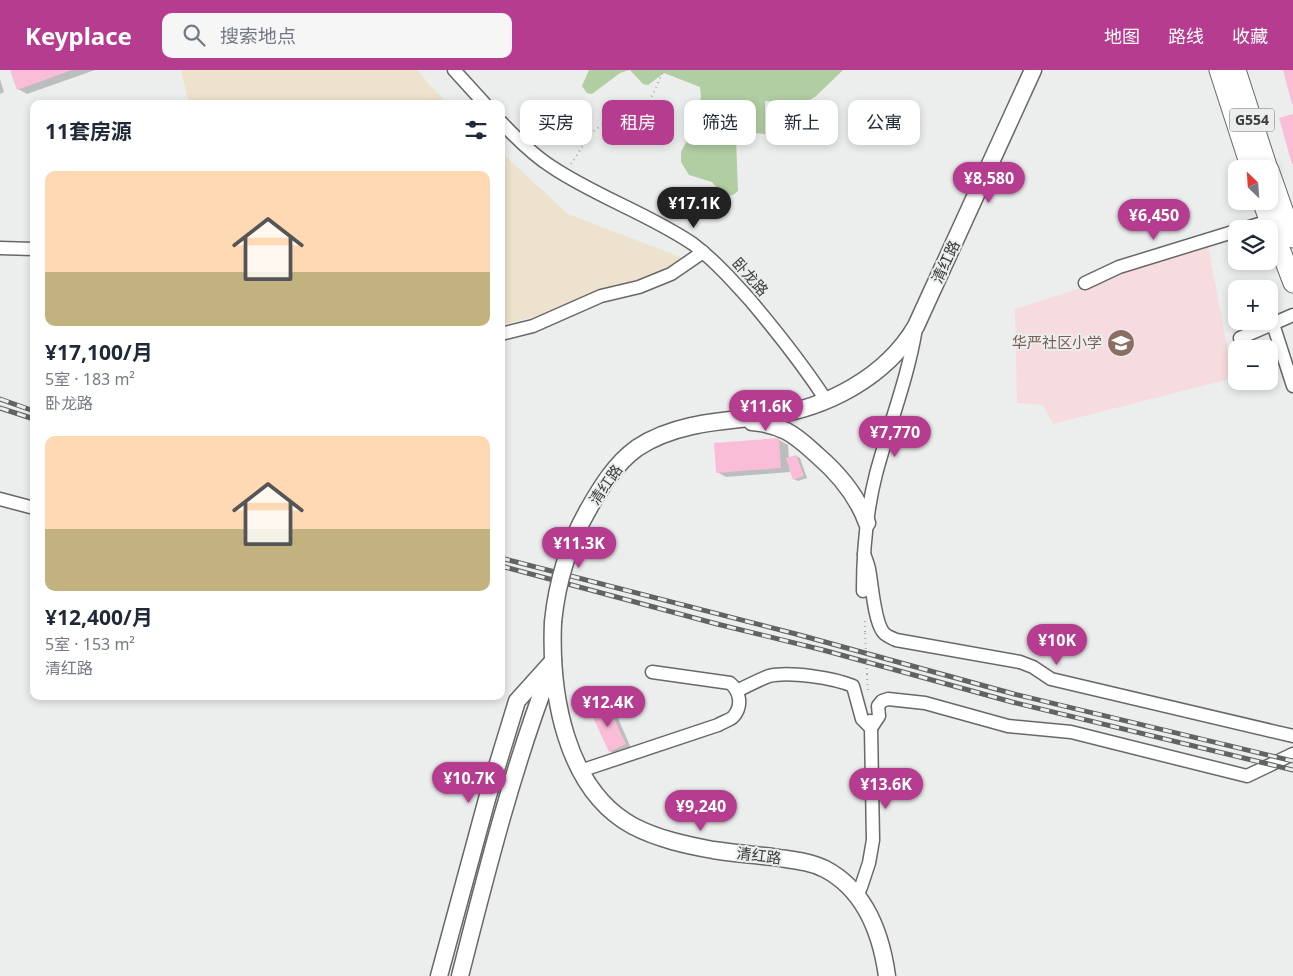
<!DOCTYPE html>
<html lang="zh">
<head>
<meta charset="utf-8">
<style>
	:root { --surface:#fff; --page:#f6f6f7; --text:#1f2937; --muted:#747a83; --accent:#b63c8f }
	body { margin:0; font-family:"Noto Sans","Noto Sans SC",sans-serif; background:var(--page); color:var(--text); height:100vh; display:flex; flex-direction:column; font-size:19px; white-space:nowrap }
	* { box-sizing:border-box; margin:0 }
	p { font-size:16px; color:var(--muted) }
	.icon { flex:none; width:28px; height:28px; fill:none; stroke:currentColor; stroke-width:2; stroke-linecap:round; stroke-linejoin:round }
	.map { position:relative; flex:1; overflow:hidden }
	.drawer { position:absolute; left:30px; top:30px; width:475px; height:600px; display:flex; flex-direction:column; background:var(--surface); border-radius:10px; box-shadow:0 2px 8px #0003 }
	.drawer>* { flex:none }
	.hud { position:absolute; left:520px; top:30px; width:475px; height:45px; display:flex; gap:10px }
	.needle { width:32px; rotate:335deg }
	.controls { position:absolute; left:1228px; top:90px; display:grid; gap:10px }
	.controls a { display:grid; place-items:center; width:50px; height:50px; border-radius:10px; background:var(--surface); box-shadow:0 2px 8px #0003; font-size:25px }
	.price { position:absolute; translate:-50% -42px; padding:0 11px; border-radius:18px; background:var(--accent); color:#fff; font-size:16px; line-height:32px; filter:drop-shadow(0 1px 2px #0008) }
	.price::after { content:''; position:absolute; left:50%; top:30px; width:15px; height:11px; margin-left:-8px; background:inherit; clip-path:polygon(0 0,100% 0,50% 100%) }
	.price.active { background:#222; color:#fff }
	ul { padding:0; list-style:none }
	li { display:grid; align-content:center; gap:10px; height:265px; padding:0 15px }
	li span { display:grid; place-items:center; height:155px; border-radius:10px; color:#555 }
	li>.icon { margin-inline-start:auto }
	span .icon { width:90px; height:90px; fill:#fffc; stroke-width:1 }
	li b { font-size:21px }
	h2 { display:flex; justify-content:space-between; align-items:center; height:60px; padding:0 15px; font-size:21px }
	.tag { padding:0 18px; border-radius:10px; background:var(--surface); box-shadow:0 2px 8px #0003; font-size:18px; line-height:45px }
	.tag.active { background:var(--accent); color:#fff }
	header { display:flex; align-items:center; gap:30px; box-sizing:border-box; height:70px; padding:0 25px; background:var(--accent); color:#fff }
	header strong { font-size:24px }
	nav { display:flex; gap:28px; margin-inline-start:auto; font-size:18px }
	.search { width:350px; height:45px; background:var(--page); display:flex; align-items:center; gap:12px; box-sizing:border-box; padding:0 18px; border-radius:10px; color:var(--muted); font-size:19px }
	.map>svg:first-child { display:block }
</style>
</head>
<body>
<header>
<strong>Keyplace</strong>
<div class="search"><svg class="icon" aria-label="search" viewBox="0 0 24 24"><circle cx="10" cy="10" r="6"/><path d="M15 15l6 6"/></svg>搜索地点</div>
<nav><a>地图</a><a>路线</a><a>收藏</a></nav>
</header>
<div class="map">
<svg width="1293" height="906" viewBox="0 0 1293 906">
	<rect width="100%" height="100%" fill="#eceded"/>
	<g fill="#ece2cd">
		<polygon points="181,0 418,0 430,16 449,34 189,34"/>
		<polygon points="501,82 568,144 688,190 659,215 501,255"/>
	</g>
	<polygon fill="#f6dbdf" points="1208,176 1233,308 1053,354 1043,335 1017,333 1015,239 1093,214 1119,202"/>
	<g fill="#b1cda2">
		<polygon points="589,0 629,0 620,3 592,24 587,23 582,16"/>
		<polygon points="630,0 843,0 815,27 806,32 765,31 765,64 755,63 736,69 738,121 733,125 724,126 712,112 689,105 681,92 681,82 693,59 701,27 700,17 664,3 648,15 643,14"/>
	</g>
	<g fill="#0003">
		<polygon points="11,0 95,0 27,24 18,19"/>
		<polygon points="0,9 4,22 0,24"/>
		<polygon points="779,370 788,375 789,389 796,386 800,388 807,408 798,411 794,409 789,396 790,402 726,407 717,402"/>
		<polygon points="607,635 614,639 631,678 616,685 610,681"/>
	</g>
	<g fill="#f9bdd8">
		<polygon points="10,0 72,0 17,20"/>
		<polygon points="1283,0 1293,0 1293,34 1292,34"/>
		<polygon points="1293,44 1293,94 1292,94 1279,48"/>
		<polygon points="779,368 781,398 716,403 714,373"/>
		<polygon points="796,385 804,406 793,410 786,388"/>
		<polygon points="607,634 626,674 609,682 590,641"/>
	</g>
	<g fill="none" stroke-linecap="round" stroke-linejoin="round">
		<g stroke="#686869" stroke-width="15">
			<g id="minor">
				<polyline points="454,0 485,34"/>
				<path d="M 501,52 C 517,69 533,85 552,97 C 597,127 649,144 693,174 C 714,190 732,210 750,230 C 777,262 803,295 826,330"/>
				<polyline points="1243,159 1269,151"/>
				<polyline points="0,178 34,179"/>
				<polyline points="1085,213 1119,197 1236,161"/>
				<polyline points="1273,254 1293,316"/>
				<polyline points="501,264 533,256 601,226 639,217 671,204 703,182"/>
				<polyline points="1240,268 1293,245"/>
				<polyline points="0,429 34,438"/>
				<path d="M 864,484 C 866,489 868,494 869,499 C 872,514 874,550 883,562 C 886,566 892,568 896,570 L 1020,592 L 1033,597 L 1051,609 L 1293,666"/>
				<path d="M 863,521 C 863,482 866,443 876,404 C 889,355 908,308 916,258"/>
				<path d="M 737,621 C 747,616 758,610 769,606 C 789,601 834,608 853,616 L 862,649 L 871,658 L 879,646 L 878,636 L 882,631 L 888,629 L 925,633 L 1008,656 L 1071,662 L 1247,706 L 1293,684"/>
				<path d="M 580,701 L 718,655 C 723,652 730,650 733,647 C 743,636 740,621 730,613 L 652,602"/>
				<polyline points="857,826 861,817 869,793 873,770 871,658 870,651"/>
			</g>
		</g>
		<g stroke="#686869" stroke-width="19">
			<g id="major">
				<path d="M 752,352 C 764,353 776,356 786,361 C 798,367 807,376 817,385 C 839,404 857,425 867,453"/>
				<path d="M 588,440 C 601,417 615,394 637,378 C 676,352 725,351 769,346 C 827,338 886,307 916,256 L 1033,0"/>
				<path d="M 553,552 C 550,623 565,719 633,756 C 658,769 686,775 713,780 C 733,783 753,785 773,787 C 791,790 809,791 825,799 C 865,820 881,863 887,906"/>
				<polyline points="439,906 487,729 517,631 553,591"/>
				<path d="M 460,906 C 486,804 512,700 550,601"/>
			</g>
		</g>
		<g stroke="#686869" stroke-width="21">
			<g id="highway">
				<polyline points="1219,0 1251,99"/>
				<polyline points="1236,0 1268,99"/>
				<polyline points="1269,100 1293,168"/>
				<polyline points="1262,131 1293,213"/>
			</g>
		</g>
		<g stroke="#abacac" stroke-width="2" stroke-dasharray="1 4" stroke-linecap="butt">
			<path d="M 571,94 C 580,82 586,66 599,57 C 608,50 617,51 628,48 C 649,43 655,17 664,0"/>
			<polyline points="865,551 865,563"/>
			<polyline points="867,604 868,624"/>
		</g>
		<use href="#minor" stroke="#fff" stroke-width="12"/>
		<use href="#major" stroke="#fff" stroke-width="16"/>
		<use href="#highway" stroke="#fff" stroke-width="19"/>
		<g stroke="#616262" stroke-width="5">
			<g id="rail">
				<polyline points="0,329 34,341"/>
				<polyline points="0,338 34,349"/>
				<polyline points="501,488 796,564 1014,624 1293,691"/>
				<polyline points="501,496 717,554 823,580 1012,632 1293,700"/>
			</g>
		</g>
		<use href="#rail" stroke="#eceded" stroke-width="3" stroke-dasharray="9" stroke-linecap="butt"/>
		<g stroke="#686869" stroke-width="19" stroke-linecap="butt">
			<path id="major-bridge" d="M 553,552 C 557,512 568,475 588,440"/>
		</g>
		<polyline stroke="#abacac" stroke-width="2" stroke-dasharray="1 4" stroke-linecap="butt" points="865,563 867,604"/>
		<use href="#major-bridge" stroke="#fff" stroke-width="16"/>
	</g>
	<defs>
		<g id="school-disc" transform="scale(1.4375)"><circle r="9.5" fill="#8d6e63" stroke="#eceded"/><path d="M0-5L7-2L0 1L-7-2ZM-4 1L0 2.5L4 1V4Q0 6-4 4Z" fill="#fff"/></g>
	</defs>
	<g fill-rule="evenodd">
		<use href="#school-disc" x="1121" y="273"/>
	</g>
	<g text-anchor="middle" stroke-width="4" stroke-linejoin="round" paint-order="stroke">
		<rect fill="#eceded" stroke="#717272" stroke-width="1" x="1229.5" y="38.5" width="45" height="23" rx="4"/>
		<g font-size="14" font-weight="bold" fill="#3c3d3d">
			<text x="1252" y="55">G554</text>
		</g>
		<g font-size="15" fill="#3c3d3d" stroke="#eceded">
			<text transform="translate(946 192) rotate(-65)" y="5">清红路</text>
			<text transform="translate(750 207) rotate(48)" y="5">卧龙路</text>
			<text transform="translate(606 415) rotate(-55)" y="5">清红路</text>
			<text transform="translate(759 786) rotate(7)" y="5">清红路</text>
		</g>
		<g font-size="15" fill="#785e54" stroke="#eceded" text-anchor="end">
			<text x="1102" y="278">华严社区小学</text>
		</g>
	</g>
</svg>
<div class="controls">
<a><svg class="needle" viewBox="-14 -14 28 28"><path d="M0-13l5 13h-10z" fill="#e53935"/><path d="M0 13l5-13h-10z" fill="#747a83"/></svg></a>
<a><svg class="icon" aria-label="layers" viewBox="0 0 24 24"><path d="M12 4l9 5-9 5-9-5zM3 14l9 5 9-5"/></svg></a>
<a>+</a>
<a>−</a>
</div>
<b class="price" style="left:989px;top:134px">¥8,580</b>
<b class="price active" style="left:694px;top:159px">¥17.1K</b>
<b class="price" style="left:1154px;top:171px">¥6,450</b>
<b class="price" style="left:766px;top:362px">¥11.6K</b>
<b class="price" style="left:895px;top:388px">¥7,770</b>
<b class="price" style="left:579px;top:499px">¥11.3K</b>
<b class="price" style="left:1057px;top:596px">¥10K</b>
<b class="price" style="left:608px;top:658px">¥12.4K</b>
<b class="price" style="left:469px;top:734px">¥10.7K</b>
<b class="price" style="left:886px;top:740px">¥13.6K</b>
<b class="price" style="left:701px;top:762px">¥9,240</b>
<div class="hud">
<a class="tag">买房</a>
<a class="tag active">租房</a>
<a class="tag">筛选</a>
<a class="tag">新上</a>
<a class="tag">公寓</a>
</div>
<section class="drawer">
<h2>11套房源<svg class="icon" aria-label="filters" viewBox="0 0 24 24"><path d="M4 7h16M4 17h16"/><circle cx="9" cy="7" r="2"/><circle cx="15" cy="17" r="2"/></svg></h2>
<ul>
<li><span style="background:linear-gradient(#ffd9b3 65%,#c2b280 0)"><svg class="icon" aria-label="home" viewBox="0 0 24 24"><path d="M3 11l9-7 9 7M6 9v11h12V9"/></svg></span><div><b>¥17,100/月</b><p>5室 · 183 m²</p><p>卧龙路</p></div></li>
<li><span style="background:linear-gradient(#ffd9b3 60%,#c2b280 0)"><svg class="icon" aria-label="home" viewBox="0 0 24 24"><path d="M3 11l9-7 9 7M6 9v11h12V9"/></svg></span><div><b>¥12,400/月</b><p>5室 · 153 m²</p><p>清红路</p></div></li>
</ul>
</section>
</div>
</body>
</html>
